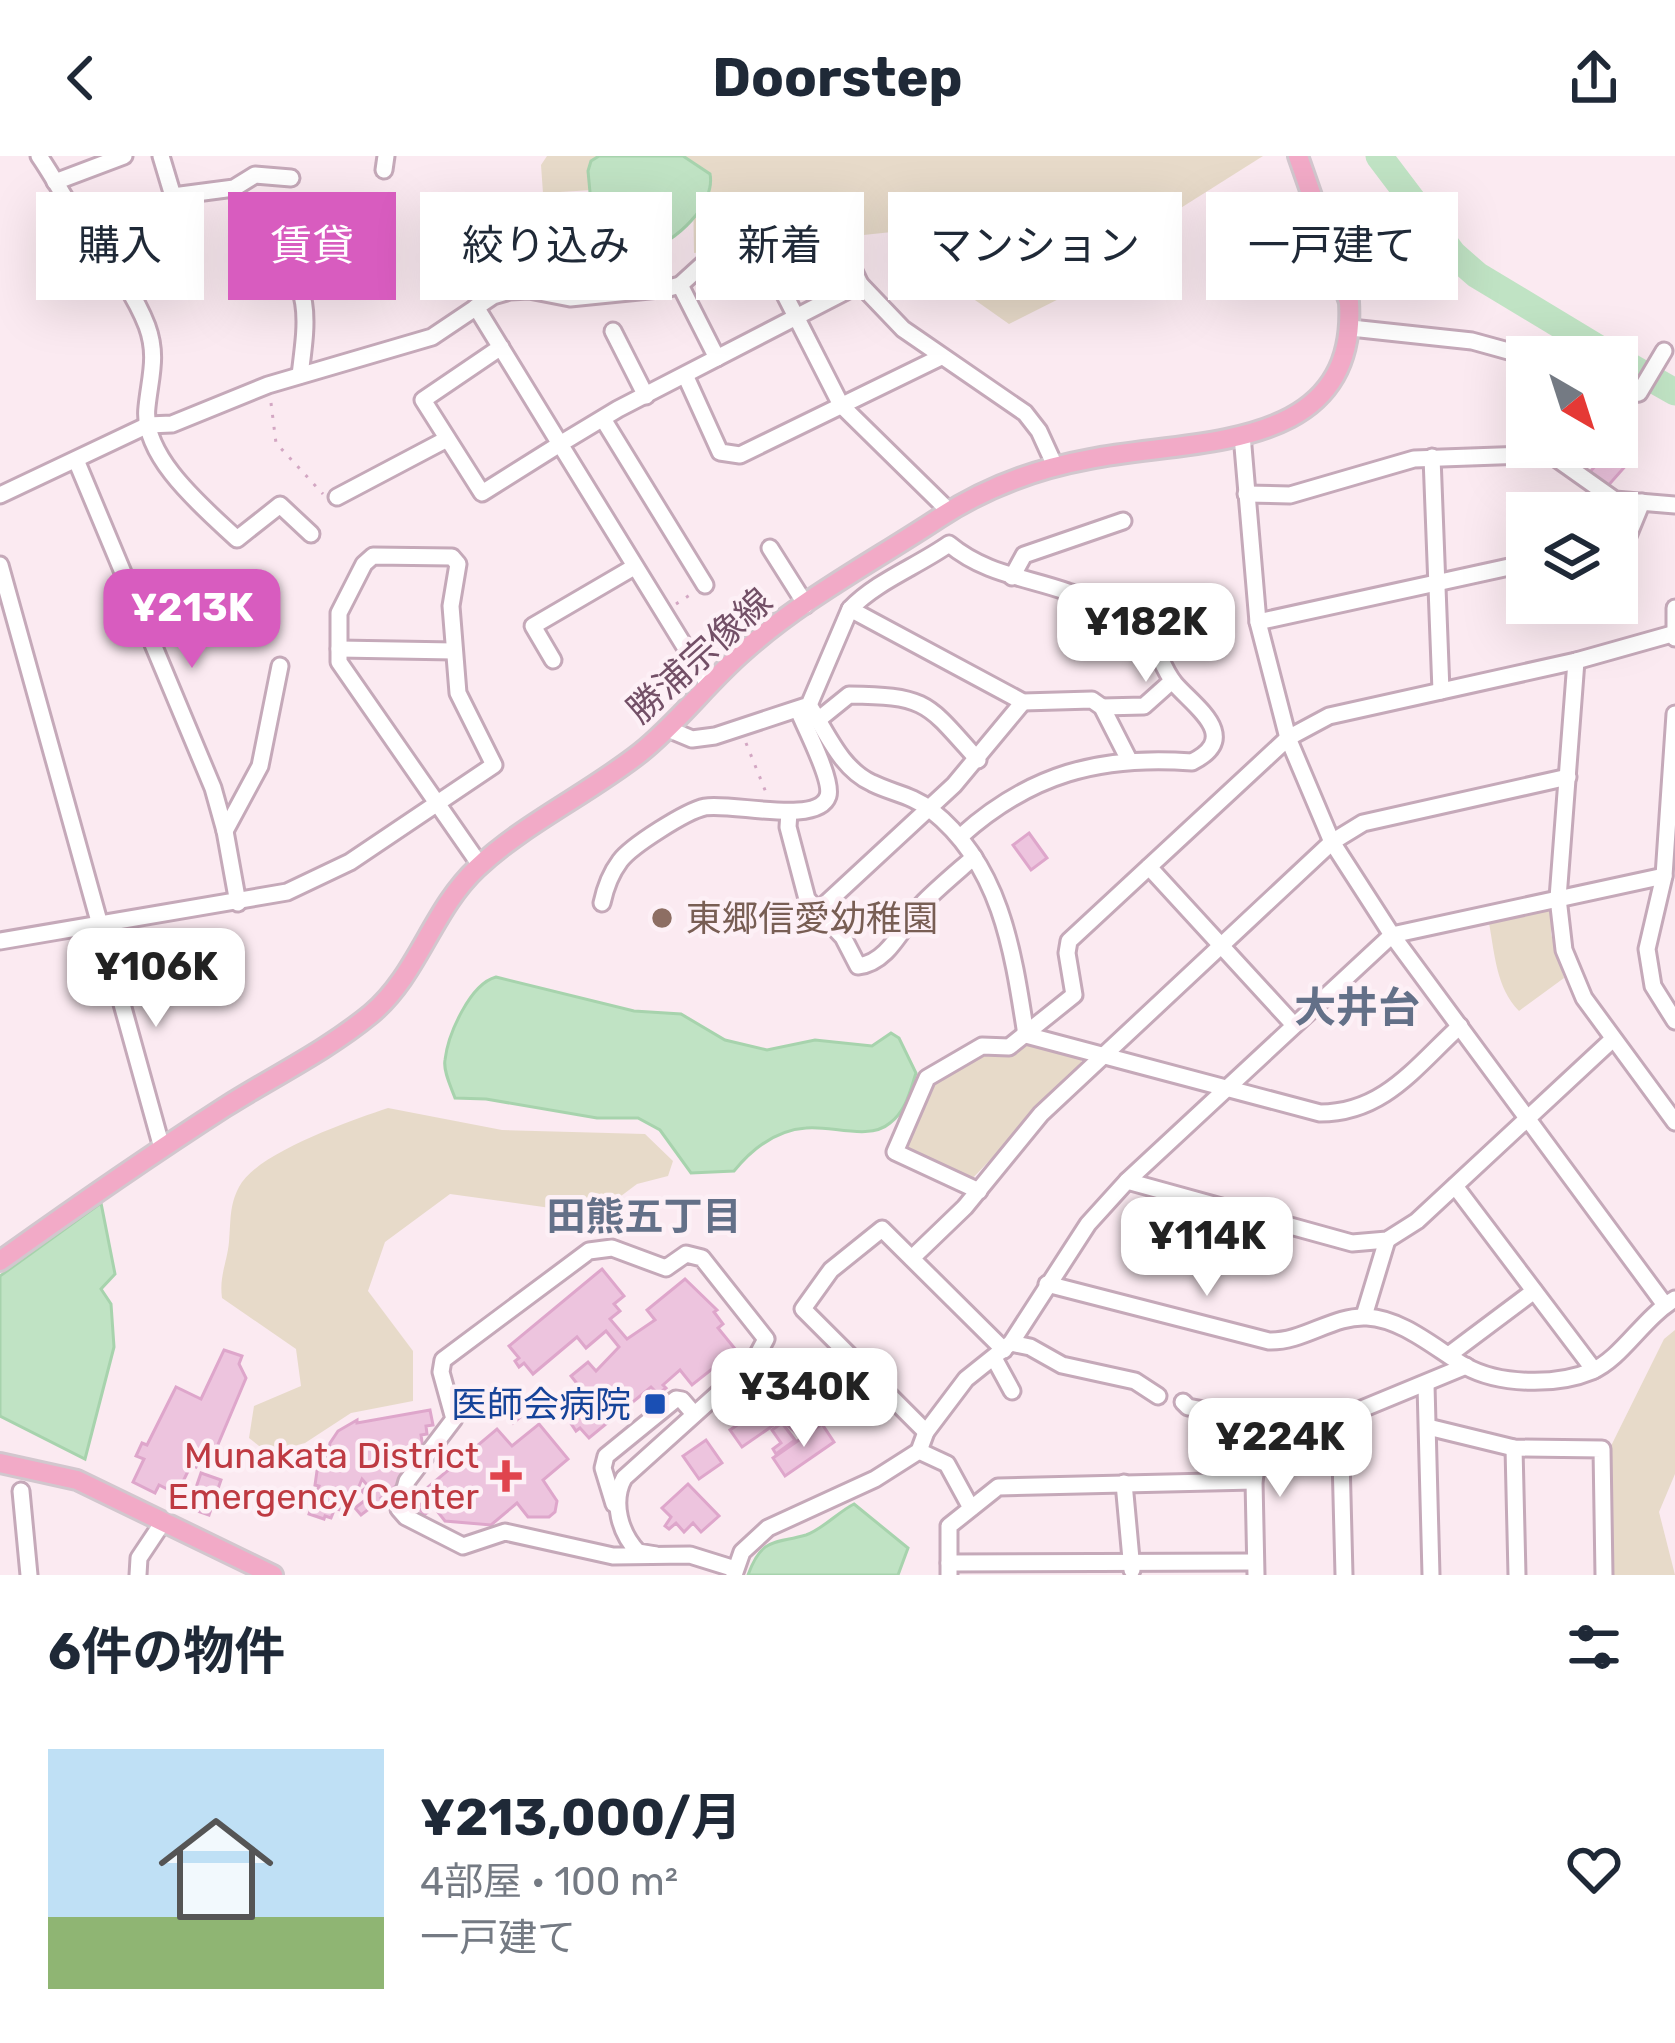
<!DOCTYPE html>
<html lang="ja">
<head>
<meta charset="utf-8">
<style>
	:root { --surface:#fff; --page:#f6f6f7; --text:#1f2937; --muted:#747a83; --line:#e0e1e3; --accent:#d85cbf }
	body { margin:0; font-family:Rubik,"Noto Sans JP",sans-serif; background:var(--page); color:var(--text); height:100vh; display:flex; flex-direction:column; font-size:45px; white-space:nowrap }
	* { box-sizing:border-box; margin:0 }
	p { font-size:39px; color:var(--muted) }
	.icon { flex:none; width:66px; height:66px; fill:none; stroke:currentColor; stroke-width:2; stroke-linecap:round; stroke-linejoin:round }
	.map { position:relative; height:1419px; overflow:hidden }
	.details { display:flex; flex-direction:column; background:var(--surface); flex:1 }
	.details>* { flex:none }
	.banner { position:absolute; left:36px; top:36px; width:1605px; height:108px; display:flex; gap:24px }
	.needle { width:78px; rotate:141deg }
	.buttons { position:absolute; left:1506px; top:180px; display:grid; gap:24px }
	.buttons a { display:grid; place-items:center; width:132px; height:132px; border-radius:0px; background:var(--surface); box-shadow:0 12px 48px #0002; font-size:60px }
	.price { position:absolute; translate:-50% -102px; padding:0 27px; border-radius:24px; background:#fff; color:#222; font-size:39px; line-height:78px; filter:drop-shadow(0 3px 6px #0008) }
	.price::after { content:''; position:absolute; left:50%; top:72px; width:36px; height:27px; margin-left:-18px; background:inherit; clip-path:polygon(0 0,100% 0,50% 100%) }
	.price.selected { background:var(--accent); color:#fff }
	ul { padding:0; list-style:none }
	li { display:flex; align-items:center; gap:36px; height:300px; padding:0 48px }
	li+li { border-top:3px solid var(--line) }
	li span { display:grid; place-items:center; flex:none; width:336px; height:240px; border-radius:0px; color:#555 }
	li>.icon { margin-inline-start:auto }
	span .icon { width:144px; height:144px; fill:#fffc; stroke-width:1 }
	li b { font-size:51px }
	h2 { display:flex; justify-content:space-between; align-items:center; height:144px; padding:0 48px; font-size:51px }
	.chip { padding:0 42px; border-radius:0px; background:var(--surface); box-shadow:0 12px 48px #0002; font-size:42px; line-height:108px }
	.chip.selected { background:var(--accent); color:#fff }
	header { display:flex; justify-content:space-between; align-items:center; height:156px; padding:0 48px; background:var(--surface); font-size:54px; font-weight:700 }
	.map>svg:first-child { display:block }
</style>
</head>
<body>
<header><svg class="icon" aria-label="back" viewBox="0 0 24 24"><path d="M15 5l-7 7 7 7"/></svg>Doorstep<svg class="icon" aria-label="share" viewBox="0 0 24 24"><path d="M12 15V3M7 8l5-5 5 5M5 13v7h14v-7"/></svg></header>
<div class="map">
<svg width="1675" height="1419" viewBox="0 0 1675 1419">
	<rect width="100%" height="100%" fill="#fbeaf1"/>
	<g fill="#e7dac9">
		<polygon points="547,0 1263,0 1168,60 1154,95 1009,168 948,125 939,71 694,97 693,28 543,37 541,9"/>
		<path d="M 1551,753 L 1551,778 L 1564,822 L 1519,855 C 1496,831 1495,799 1489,767 Z"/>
		<polygon points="1030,886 1081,902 1082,908 969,1026 904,993 933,926 983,896"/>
		<path d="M 388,952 L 502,974 L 645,978 L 673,1005 L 668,1020 L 637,1028 L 601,1055 L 572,1055 L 450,1038 L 385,1086 L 368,1135 L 413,1195 L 413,1245 L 351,1257 L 305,1287 L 268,1297 L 249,1282 L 254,1250 L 301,1230 L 296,1193 L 222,1142 C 219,1120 227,1107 229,1086 C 231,1065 229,1050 239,1031 C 256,997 352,964 388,952 Z"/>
		<polygon points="1675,1174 1675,1318 1659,1356 1675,1419 1614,1419 1610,1292 1664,1183"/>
	</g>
	<g fill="#c0e3c4" stroke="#a7d3ad" stroke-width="3">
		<path d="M 599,0 L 683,0 L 710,18 C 716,48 675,87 647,94 C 629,99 608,90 594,79 L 588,15 L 591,5 Z"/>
		<path d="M 496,821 L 634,855 L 681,858 L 725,884 L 767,894 L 815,884 L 872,890 L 891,877 L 899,882 L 916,917 C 910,935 906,955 890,967 C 869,985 831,969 806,972 C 776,974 752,993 734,1015 L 691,1017 L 660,974 L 638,962 L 597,962 L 486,943 L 455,942 C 451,931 443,915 445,904 C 448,878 470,828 496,821 Z"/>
		<polygon points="101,1047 115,1118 101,1133 111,1148 114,1191 85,1303 0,1260 0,1120"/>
		<path d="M 854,1348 L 908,1392 L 898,1419 L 748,1419 C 762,1380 776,1388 806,1379 C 823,1373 838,1356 854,1348 Z"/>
	</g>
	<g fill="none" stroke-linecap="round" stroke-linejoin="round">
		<g stroke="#c0e3c4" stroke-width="27">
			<polyline points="1379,0 1453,98 1477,119 1613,201"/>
			<polyline points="1617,203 1675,236"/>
		</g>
	</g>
	<g fill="#edc4de" stroke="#dea6cb" stroke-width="3">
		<polygon points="1593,291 1611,291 1629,306 1606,332 1589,317 1597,308 1586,299"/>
		<polygon points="1029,677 1047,702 1031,714 1013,689"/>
		<polygon points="602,1113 624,1140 614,1148 620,1155 610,1163 627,1183 655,1164 647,1154 685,1123 717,1154 714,1156 723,1168 718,1172 736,1194 692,1229 680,1214 663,1229 666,1232 658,1238 651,1231 589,1282 580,1272 576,1275 558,1248 579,1230 571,1220 588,1206 596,1215 619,1191 606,1175 586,1192 577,1181 533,1218 524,1207 519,1211 515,1205 519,1202 509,1190"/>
		<polygon points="224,1194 242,1200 239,1208 246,1222 211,1305 201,1300 196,1311 191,1309 177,1338 159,1329 155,1337 133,1326 144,1303 136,1300 142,1287 147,1289 176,1231 201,1243"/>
		<polygon points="793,1231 804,1248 742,1291 730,1274"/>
		<polygon points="510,1241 524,1258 513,1267 500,1250"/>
		<polygon points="807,1253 817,1266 799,1279 786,1268"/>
		<polygon points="430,1254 433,1269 426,1270 427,1278 421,1279 423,1292 404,1296 392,1306 408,1320 381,1342 385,1348 378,1354 374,1349 361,1359 355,1352 368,1342 362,1335 368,1330 362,1323 348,1357 335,1352 331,1362 325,1360 324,1363 309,1358 319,1330 315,1329 317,1315 327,1303 330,1287 338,1275 357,1264 357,1267"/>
		<polygon points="782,1267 795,1284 776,1298 773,1293 781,1287 772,1274"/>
		<polygon points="539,1268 568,1303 543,1324 557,1345 555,1356 549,1361 528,1361 517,1347 491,1369 445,1365 434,1351 424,1359 418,1351 426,1344 421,1337 497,1273 512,1290"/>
		<polygon points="822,1268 834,1286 785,1320 773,1302"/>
		<polygon points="706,1284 722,1307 699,1323 683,1300"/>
		<polygon points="201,1317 221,1324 209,1359 189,1352"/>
		<polygon points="688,1328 719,1360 701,1376 693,1367 684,1376 676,1367 669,1373 665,1370 671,1361 662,1352"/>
	</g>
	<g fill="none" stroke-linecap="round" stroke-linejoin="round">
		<g stroke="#c5a9b9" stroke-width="21">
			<g id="minor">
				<path d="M 39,0 C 53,20 64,42 78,62 C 103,98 131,129 147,170 C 158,200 150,221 147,251 C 141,301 205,353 237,383 L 280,349 L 311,378"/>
				<polyline points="161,0 173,40 234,32 255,19 291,22"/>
				<polyline points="384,14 386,0"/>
				<polyline points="55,26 124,0"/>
				<path d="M 273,84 C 311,137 308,156 300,219"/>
				<polyline points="758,86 837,79 860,128"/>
				<polyline points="680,129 717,202"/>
				<polyline points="476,151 560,288 482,337 423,244 501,191"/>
				<polyline points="1351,172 1472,185 1530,201"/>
				<polyline points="613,175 646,240"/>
				<polyline points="686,221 720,296 740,299 941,201"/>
				<polyline points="1617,240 1639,237 1664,195"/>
				<polyline points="603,263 705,429"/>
				<polyline points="1242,279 1258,466 1288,582 1332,686 1392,779 1665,1149"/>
				<polyline points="1432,301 1441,535"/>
				<polyline points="76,304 213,632 225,675 238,747"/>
				<polyline points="1246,338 1290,339 1414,303 1550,298 1615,344 1675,349"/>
				<polyline points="0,339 148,269 172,268 268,229 432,181 493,140 510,135 529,134 570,142 669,132 680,129 724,89 758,86 841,249 949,355"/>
				<polyline points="337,341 447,283"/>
				<polyline points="1617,387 1626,385 1642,346"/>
				<polyline points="770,392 806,449"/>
				<polyline points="0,409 162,992"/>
				<polyline points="1012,421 1024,399 1123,365"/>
				<polyline points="1675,452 1675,482"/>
				<path d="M 850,453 C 877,425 916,411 949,388 C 985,418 1025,421 1068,436 C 1088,442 1109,453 1127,462 C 1161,480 1155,504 1175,528 C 1195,551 1242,581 1192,606 C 1100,599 1030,618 961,680"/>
				<polyline points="1258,466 1527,407"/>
				<polyline points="339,493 454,495"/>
				<polyline points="553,504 533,470 634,411"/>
				<polyline points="1576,505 1558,742 1564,794 1584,842 1675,966"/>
				<polyline points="709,530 560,288 618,253 860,128 903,173 1025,257 1039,275 1055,310"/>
				<path d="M 809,549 C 827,577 841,613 872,627 C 892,637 912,639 931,654 C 1001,709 1013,795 1026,879"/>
				<polyline points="1102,551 1144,550 1172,525"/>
				<polyline points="1675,558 1664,720 1647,793 1653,830 1675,865"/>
				<path d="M 818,564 L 849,539 C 928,540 927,547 978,604"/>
				<polyline points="668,573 692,583 715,580 809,549 850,453 1023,546 1092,544 1102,551 1128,602"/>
				<path d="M 789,656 L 788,671 L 807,743 L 843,781 L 858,810 C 890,807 904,766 924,746 C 940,730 957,716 974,701"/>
				<polyline points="225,675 260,610 280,510"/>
				<polyline points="1149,711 1294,869"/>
				<path d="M 602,747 C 605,733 611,717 620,705 C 631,690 686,655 705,651 C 732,646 818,670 828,640 C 833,624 805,571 798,554"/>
				<polyline points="820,753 954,629 1023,546"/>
				<polyline points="0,785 287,736 350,706 494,609 458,537 451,450 458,408 452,401 373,400 364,408 339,457 339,506 480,709"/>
				<path d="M 1026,879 L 1320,957 C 1384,957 1416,910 1460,870"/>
				<polyline points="1127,1025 1352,1087 1387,1084 1417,1065 1613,883"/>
				<polyline points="1455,1030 1594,1214"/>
				<polyline points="979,1035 895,996 927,922 982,890 1009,891 1074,839 1067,797 1069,785 1288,582 1329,560 1576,505 1672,478"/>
				<polyline points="912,1102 965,1051 1041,958 1332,686 1363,667 1568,621"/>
				<path d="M 1047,1128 L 1269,1185 C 1304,1186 1333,1159 1367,1161 C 1403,1163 1436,1193 1465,1210 C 1499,1229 1556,1230 1592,1215 C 1622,1202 1643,1162 1675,1143"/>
				<polyline points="1364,1160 1387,1084"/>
				<polyline points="1011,1187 1030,1191 1062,1209 1135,1225 1158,1240"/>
				<polyline points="1450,1198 1534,1135"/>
				<polyline points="994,1202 1012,1235"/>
				<polyline points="1426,1229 1431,1419"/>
				<polyline points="1183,1246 1188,1251 1282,1269 1340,1262 1466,1210"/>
				<polyline points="1340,1262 1344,1419"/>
				<polyline points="1428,1271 1514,1292 1602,1293 1604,1419"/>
				<polyline points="926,1276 803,1153 831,1114 882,1073 1004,1194"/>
				<polyline points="1514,1292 1517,1419"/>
				<polyline points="919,1295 947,1308 971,1352"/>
				<polyline points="1124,1327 1132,1414"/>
				<polyline points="21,1335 29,1419"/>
				<polyline points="614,1348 603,1312 606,1300 676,1243 682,1244 694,1258"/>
				<path d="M 656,1399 L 638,1396 C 620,1377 611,1346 624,1322 L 754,1205 L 766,1183 L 702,1102 L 686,1098 L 666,1112 L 612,1092 L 589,1095 L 443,1204 L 441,1216 L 454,1263 L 407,1325 L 399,1353 L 406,1361 L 463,1390 L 505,1376 L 613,1400 L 690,1399 L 735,1413"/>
				<polyline points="949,1407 1255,1406"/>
				<polyline points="138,1419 139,1402 163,1366"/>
				<polyline points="734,1419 742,1396 768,1372 875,1323 919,1295 926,1276 966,1223 1011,1187 1088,1068 1127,1025 1392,779 1664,720"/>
				<polyline points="949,1419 949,1370 998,1331 1254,1325"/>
				<polyline points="1256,1419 1254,1325 1264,1266"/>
			</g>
		</g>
		<g stroke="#d2c7ce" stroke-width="24">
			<g id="major">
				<path d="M 0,1105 C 74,1052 149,1000 225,951 C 274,920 326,895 371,858 C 418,819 432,754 477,712 C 525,667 588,638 640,597 C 678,567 707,527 744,495 C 802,443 874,405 939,362 C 986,331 1035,313 1090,303 C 1194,282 1358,298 1349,146 L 1298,0"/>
				<polyline points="0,1307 77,1324 273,1419"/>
			</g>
		</g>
		<g stroke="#d3a7c3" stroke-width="3" stroke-dasharray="3 9" stroke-linecap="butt">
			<polyline points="271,247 276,287 323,338"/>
			<polyline points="676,448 693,437"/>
			<polyline points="746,587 767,639"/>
		</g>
		<use href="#minor" stroke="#fff" stroke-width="15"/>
		<use href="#major" stroke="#f2aac7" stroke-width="18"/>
	</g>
	<circle fill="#8d6e63" stroke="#fdf0f6" stroke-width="4.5" cx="662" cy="762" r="12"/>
	<rect fill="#1a4fb4" stroke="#fdf0f6" stroke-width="4.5" x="643" y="1236" width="24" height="24" rx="6"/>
	<path fill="#e0444e" stroke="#fdf0f6" stroke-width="4.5" d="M500 1302h12v12h12v12h-12v12h-12v-12h-12v-12h12z"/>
	<g text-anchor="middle" stroke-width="9" stroke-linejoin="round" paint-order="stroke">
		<g font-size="36" fill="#735067" stroke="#fdf0f6">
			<text transform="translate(699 499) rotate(-42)" y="13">勝浦宗像線</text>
		</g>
		<g font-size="36" fill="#785e54" stroke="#fdf0f6" text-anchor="start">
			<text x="686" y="775">東郷信愛幼稚園</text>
		</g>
		<g font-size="36" fill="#164399" stroke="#fdf0f6" text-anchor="end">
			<text x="631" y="1261">医師会病院</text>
		</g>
		<g font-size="36" fill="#be3a42" stroke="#fdf0f6" text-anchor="end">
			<text x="479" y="1312">Munakata District<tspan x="479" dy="41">Emergency Center</tspan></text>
		</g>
		<g font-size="39" font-weight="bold" fill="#637088" stroke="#fdf0f6">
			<text x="644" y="1074">田熊五丁目</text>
		</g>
		<g font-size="42" font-weight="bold" fill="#637088" stroke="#fdf0f6">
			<text x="1357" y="866">大井台</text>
		</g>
	</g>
</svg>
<div class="buttons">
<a><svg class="needle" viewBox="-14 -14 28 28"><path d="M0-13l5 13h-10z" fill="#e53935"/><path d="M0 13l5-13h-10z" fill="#747a83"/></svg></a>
<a><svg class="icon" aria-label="layers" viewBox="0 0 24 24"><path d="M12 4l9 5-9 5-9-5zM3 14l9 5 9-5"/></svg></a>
</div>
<b class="price selected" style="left:192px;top:515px">¥213K</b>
<b class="price" style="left:1146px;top:529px">¥182K</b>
<b class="price" style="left:156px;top:874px">¥106K</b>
<b class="price" style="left:1207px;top:1143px">¥114K</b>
<b class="price" style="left:804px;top:1294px">¥340K</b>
<b class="price" style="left:1280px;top:1344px">¥224K</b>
<div class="banner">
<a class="chip">購入</a>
<a class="chip selected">賃貸</a>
<a class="chip">絞り込み</a>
<a class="chip">新着</a>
<a class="chip">マンション</a>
<a class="chip">一戸建て</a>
</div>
</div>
<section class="details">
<h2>6件の物件<svg class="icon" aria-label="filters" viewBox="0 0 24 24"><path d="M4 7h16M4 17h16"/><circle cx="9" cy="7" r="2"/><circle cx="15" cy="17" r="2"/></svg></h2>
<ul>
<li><span style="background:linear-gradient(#bfe0f5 70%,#8fb573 0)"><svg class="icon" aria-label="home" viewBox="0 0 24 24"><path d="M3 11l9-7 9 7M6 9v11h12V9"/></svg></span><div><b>¥213,000/月</b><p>4部屋 · 100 m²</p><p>一戸建て</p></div><svg class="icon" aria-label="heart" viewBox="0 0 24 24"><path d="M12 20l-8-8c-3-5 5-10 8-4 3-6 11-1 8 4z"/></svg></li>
</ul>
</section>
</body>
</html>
